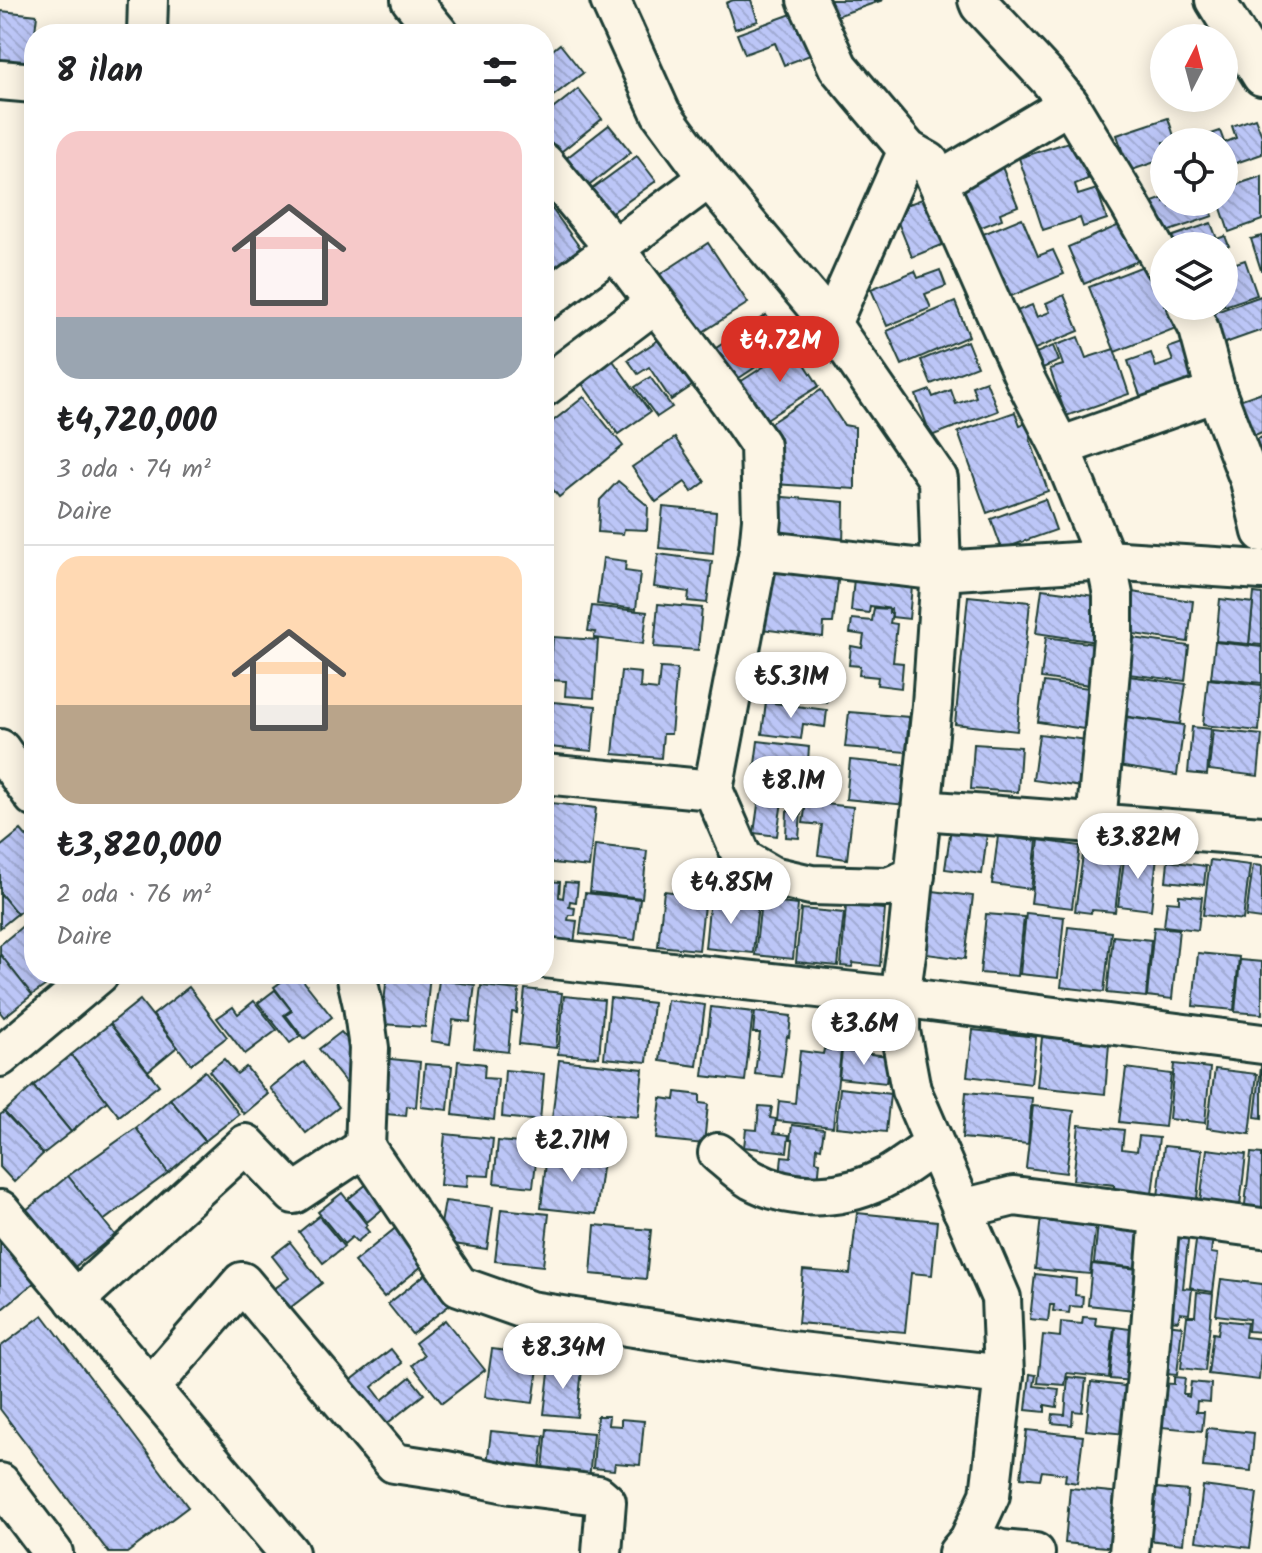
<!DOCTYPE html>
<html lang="tr">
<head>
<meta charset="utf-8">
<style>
	:root { --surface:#fff; --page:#f2f2f2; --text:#202124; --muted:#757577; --line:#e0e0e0; --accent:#d93025 }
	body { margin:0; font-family:Kalam,sans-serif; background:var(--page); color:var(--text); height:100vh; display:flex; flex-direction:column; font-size:30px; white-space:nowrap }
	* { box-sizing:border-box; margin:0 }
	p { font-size:26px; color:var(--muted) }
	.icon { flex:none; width:44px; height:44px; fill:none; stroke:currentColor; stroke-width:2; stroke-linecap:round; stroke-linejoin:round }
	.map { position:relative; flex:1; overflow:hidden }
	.drawer { position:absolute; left:24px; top:24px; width:530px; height:960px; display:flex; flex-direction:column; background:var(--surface); border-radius:32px; box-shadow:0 4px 20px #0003 }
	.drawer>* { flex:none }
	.needle { width:52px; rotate:6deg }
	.tools { position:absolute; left:1150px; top:24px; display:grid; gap:16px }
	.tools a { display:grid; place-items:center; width:88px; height:88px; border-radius:50%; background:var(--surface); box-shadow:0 4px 20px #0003; font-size:40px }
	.price { position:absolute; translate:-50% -68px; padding:0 18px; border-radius:28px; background:#fff; color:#222; font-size:26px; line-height:52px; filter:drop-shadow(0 2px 4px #0008) }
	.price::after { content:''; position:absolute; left:50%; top:48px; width:24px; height:18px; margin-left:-12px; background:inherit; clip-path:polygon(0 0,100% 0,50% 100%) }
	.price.on { background:var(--accent); color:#fff }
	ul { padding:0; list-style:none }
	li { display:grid; align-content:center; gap:16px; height:424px; padding:0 32px }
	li+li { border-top:2px solid var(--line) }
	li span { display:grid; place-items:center; height:248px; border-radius:24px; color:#555 }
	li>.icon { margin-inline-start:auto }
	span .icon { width:144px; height:144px; fill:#fffc; stroke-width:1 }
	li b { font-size:34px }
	h2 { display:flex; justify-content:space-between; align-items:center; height:96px; padding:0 32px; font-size:34px }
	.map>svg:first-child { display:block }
</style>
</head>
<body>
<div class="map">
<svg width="1262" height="1553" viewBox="0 0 1262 1553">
	<defs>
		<pattern id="building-back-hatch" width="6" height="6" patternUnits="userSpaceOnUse" patternTransform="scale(2)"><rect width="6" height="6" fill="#bcc6f7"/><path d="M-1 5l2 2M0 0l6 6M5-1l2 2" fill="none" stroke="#a1abd4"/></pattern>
	</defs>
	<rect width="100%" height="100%" fill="#fcf5e5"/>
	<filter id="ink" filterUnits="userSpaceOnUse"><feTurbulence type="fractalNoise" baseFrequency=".0125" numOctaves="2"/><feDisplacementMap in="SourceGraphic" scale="16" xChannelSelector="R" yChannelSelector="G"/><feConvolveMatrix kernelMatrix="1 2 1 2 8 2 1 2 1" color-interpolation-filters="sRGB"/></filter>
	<g filter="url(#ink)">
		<g fill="url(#building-back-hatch)" stroke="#1f3d34" stroke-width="2">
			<polygon points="733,0 751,0 758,21 735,29 726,3"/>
			<polygon points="821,0 883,0 828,19"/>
			<polygon points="1,11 37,15 30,74 0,71"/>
			<polygon points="797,12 813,54 784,65 775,43 745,54 737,34"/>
			<polygon points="560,44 583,73 544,103 544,57"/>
			<polygon points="578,89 602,119 557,155 544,138 544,116"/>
			<polygon points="1168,118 1176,142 1164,142 1164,159 1129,171 1117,135"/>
			<polygon points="1255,118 1262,136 1262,154 1224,167 1224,143 1236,138 1232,126"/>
			<polygon points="609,125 631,152 585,189 564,160"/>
			<polygon points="1220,131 1224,142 1194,142 1194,140"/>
			<polygon points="1075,140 1088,179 1075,184 1078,195 1097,189 1107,219 1083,227 1080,218 1043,230 1019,158"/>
			<polygon points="637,156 656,181 603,219 585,194"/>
			<polygon points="1002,167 1018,206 1000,213 1002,219 969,232 951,188"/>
			<polygon points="1262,176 1262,220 1229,232 1219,202 1224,202 1224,189"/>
			<polygon points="938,193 957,239 912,257 893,210"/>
			<polygon points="1164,198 1164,202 1169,202 1170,207 1184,202 1208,202 1213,216 1158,235 1147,204"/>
			<polygon points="552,209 581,249 544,276 544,215"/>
			<polygon points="1022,218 1038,256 1053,250 1064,274 1009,297 998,270 987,275 971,239"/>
			<polygon points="1124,223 1140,260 1084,284 1068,247"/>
			<polygon points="1211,223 1217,239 1225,236 1229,246 1224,248 1224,246 1170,246 1167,238"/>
			<polygon points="1262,236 1262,270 1261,270 1251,239"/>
			<polygon points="708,243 748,303 698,335 659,275"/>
			<polygon points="1245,260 1257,295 1201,314 1198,306 1224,306 1224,267"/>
			<polygon points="1151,263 1164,297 1164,306 1168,306 1176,328 1115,352 1089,287"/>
			<polygon points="940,270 946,286 925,294 931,308 887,326 871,289 915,271 918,278"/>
			<polygon points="1064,295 1079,331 1030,351 1014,312 1032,305 1037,317 1050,312 1046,303"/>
			<polygon points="1261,296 1262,330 1214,347 1204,316"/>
			<polygon points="955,302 969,336 902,365 887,331"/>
			<polygon points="766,315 786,347 730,384 710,352"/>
			<polygon points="1078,337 1086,358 1114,349 1129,394 1066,416 1050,369 1063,365 1056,345"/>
			<polygon points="660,339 692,386 671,400 649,367 638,374 628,360"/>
			<polygon points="967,341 977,366 931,384 921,360"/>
			<polygon points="1188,341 1203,382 1143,404 1128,361 1151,353 1156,367 1173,361 1168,348"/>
			<polygon points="1053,346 1059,361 1043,368 1036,353"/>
			<polygon points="794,347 819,386 765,420 740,382"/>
			<polygon points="609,355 650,412 618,434 578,378"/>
			<polygon points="650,377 672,407 657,417 635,387"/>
			<polygon points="986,381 998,411 931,436 916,395 930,390 933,397 951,390 956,404 976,397 972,386"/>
			<polygon points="821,390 844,425 855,427 855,489 773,484 773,451 780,449 766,426"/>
			<polygon points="1262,392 1262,432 1250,437 1236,401"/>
			<polygon points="584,397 623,446 559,497 544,478 544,428"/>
			<polygon points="1015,412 1020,425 1030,422 1035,437 1030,439 1048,491 987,513 958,432"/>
			<polygon points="1262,437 1262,467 1251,442"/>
			<polygon points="675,438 705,482 692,492 685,482 656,502 632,467"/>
			<polygon points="618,481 648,506 647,530 624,529 623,534 598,532 600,500"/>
			<polygon points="771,496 844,502 843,545 768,536"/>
			<polygon points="1045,499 1056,530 1002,549 991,519"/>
			<polygon points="663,507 716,512 713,553 659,548"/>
			<polygon points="658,554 712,561 707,603 688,601 689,592 654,587"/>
			<polygon points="603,558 626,561 625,571 640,573 636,609 597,604"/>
			<polygon points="776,562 839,573 833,623 824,623 823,637 761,629 765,599 771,599"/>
			<polygon points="855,567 913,575 909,619 892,617 891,609 870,606 869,613 851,611"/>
			<polygon points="1042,589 1103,597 1097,642 1036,633"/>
			<polygon points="1132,592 1193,601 1188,642 1127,633"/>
			<polygon points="1254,593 1262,594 1262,645 1249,644"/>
			<polygon points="968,596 1030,602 1017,731 955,724"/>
			<polygon points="1220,599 1253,603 1249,644 1216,641"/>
			<polygon points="658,604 702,608 698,650 654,647"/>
			<polygon points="592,606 647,612 643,644 594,638 595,632 588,631"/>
			<polygon points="874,608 889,609 889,613 892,613 890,623 897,624 893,662 903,663 901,688 877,685 878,677 859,675 860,666 849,665 851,646 862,648 864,635 850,633 852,619 872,621"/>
			<polygon points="553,637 598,640 594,698 565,696 566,681 550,680"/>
			<polygon points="1046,637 1102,645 1097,686 1041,678"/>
			<polygon points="1126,637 1189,646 1185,681 1120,673"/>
			<polygon points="1215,642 1262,647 1262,683 1211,678"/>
			<polygon points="770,656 790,658 789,667 794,667 795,661 836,665 834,686 828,686 827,702 804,700 802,699 802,694 799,694 800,688 792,687 791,699 766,696"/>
			<polygon points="660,668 677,669 671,734 663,734 661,758 613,754 621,671 641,673 640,688 658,690"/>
			<polygon points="1122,675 1186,684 1180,724 1116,715"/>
			<polygon points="1208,679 1262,685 1259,731 1203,725"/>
			<polygon points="1044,682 1097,689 1091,730 1038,722"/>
			<polygon points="553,702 596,706 592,751 549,747"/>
			<polygon points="766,702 827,710 825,727 803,724 801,739 762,734"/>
			<polygon points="849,712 909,717 906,752 845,747"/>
			<polygon points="1118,716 1184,725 1177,775 1111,765"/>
			<polygon points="1192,727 1211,729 1207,775 1188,773"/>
			<polygon points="1213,730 1262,735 1258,776 1209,770"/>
			<polygon points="1039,734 1096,741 1089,788 1033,780"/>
			<polygon points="758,741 809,747 808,761 820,763 818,780 754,772"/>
			<polygon points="974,744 1021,747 1018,792 971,789"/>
			<polygon points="850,760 911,766 907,805 846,799"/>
			<polygon points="760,791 783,794 777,836 754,833"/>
			<polygon points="544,802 547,802 544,837"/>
			<polygon points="806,802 853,807 847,859 818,855 822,825 803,823"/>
			<polygon points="551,803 596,808 589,867 544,862"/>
			<polygon points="787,811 801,812 799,838 786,837"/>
			<polygon points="952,821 988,826 982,874 945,869"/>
			<polygon points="21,830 34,845 34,900 17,914 0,893 0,847"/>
			<polygon points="998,836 1037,841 1031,889 992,884"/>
			<polygon points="1039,840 1080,846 1072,908 1031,903"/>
			<polygon points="595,845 647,851 642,898 590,892"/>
			<polygon points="1092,850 1122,854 1115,912 1092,910 1091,913 1075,911 1083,855 1092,856"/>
			<polygon points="1125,852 1157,856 1151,910 1118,906"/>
			<polygon points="1210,860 1250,865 1243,920 1203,915"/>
			<polygon points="1168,861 1206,866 1204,885 1166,881"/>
			<polygon points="1253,865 1262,866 1262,919 1246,917"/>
			<polygon points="548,881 560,882 559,897 563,898 565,882 578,883 576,902 570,901 569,907 575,908 574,915 569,915 568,920 577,921 574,944 544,940 544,887 547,888"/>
			<polygon points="664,891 705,896 699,950 658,946"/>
			<polygon points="933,891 973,896 965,959 926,954"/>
			<polygon points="0,893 17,914 0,928"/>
			<polygon points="585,893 640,899 635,940 580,934"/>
			<polygon points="1179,895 1202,897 1198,930 1164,926 1167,901 1179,902"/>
			<polygon points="710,898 758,904 753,953 705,948"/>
			<polygon points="761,901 798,905 793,959 755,955"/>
			<polygon points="846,906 885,909 880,966 853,963 852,967 841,966"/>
			<polygon points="801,909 844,913 838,966 796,962"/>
			<polygon points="1026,913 1064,917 1058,978 1020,974"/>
			<polygon points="986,914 1024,917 1018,976 980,973"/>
			<polygon points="32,918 34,920 34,974 62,974 32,995 0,954 0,945"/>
			<polygon points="1068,927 1111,932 1104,992 1061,987"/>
			<polygon points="1154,927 1179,929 1172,999 1147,996"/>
			<polygon points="1113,936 1151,940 1146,997 1107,993"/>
			<polygon points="1198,953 1239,957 1234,1010 1193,1006"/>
			<polygon points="0,954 32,995 4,1017 0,1012"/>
			<polygon points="1240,960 1262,962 1262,1014 1235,1012"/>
			<polygon points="292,974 298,974 332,1017 304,1039 286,1015 292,1011 274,987"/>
			<polygon points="387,974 430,974 425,1027 382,1024"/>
			<polygon points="439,980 475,985 470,1022 453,1020 450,1044 431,1041"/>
			<polygon points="481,986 519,990 517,1013 512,1012 508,1052 474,1048"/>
			<polygon points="189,987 227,1037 191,1064 153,1015"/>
			<polygon points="525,989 562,993 556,1048 519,1044"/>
			<polygon points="275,990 291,1010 284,1015 300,1036 290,1043 258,1003"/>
			<polygon points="564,996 604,1000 599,1057 558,1054"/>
			<polygon points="610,998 653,1003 647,1062 604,1058"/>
			<polygon points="140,1000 177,1047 148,1071 110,1024"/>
			<polygon points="667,1000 705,1005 697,1066 660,1061"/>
			<polygon points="254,1001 277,1030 245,1054 217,1018 233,1007 238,1014"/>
			<polygon points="711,1007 753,1012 745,1081 703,1076"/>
			<polygon points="755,1012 791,1016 789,1037 787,1036 782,1077 755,1074 760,1033 753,1033"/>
			<polygon points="110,1024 159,1085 119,1116 71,1055"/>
			<polygon points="973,1030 1036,1037 1031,1084 967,1076"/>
			<polygon points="341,1032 365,1059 353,1092 319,1049"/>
			<polygon points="1042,1037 1109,1044 1105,1094 1037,1087"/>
			<polygon points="824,1049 841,1051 833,1127 777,1121 779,1101 795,1103 800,1051 823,1054"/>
			<polygon points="842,1051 889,1056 886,1083 839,1078"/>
			<polygon points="71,1055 107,1101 71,1132 33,1086"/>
			<polygon points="381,1058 420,1062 416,1107 407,1106 406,1116 376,1113"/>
			<polygon points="224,1059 237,1074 246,1067 268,1094 244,1114 209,1071"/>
			<polygon points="559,1060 643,1069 638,1117 594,1113 593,1119 563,1116 563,1121 552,1119"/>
			<polygon points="458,1061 485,1064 484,1078 498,1079 494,1120 453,1115"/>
			<polygon points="304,1062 339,1107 306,1133 270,1088"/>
			<polygon points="425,1064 452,1066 448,1110 421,1107"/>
			<polygon points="1174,1064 1210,1068 1205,1123 1169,1119"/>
			<polygon points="1261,1067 1262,1067 1262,1118 1255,1117"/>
			<polygon points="1126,1068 1171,1074 1165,1127 1119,1122"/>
			<polygon points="1215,1069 1257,1074 1250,1134 1207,1128"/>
			<polygon points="505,1070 544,1074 540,1121 502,1117"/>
			<polygon points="205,1071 239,1114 205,1141 170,1099"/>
			<polygon points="33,1086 71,1132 43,1154 4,1112"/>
			<polygon points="840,1088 890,1094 886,1132 836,1127"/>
			<polygon points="676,1092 700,1095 700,1103 708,1104 704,1144 656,1139 661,1098 675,1100"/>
			<polygon points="966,1092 1032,1098 1028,1144 962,1138"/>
			<polygon points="170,1099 205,1141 168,1173 136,1128"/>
			<polygon points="759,1106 772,1107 770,1118 776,1119 774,1133 789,1135 787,1152 744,1147 746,1129 757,1130"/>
			<polygon points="1033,1106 1074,1111 1066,1173 1026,1168"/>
			<polygon points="4,1112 43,1154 14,1182 0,1167 0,1115"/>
			<polygon points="792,1125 824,1129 821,1148 817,1147 816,1161 820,1162 818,1183 780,1178 782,1156 791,1157 793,1140 790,1140"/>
			<polygon points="1079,1125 1124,1130 1122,1149 1137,1151 1139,1136 1159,1138 1152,1194 1114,1189 1114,1185 1073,1180"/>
			<polygon points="136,1128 168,1173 103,1221 68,1176"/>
			<polygon points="445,1134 493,1139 489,1176 468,1175 467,1187 440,1185"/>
			<polygon points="498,1141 538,1145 533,1187 494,1183"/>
			<polygon points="1164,1146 1202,1150 1196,1209 1157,1205"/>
			<polygon points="1207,1149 1246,1154 1239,1214 1199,1209"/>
			<polygon points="547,1153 603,1160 596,1214 541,1208"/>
			<polygon points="1251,1153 1262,1154 1262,1215 1244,1213"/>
			<polygon points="68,1176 115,1235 72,1269 25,1211"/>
			<polygon points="367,1184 385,1207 367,1222 348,1199"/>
			<polygon points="342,1193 367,1225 365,1227 369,1232 357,1242 352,1237 344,1244 318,1212"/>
			<polygon points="445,1201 493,1207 487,1249 454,1244 441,1224"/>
			<polygon points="501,1209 549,1214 543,1266 495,1261"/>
			<polygon points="857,1213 937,1221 932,1275 911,1273 905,1332 798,1323 803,1270 850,1274"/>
			<polygon points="1099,1214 1144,1218 1138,1268 1094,1263"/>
			<polygon points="319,1216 344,1247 323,1263 299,1232"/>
			<polygon points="1041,1217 1096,1222 1090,1274 1035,1269"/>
			<polygon points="595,1225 651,1230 646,1279 591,1274"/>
			<polygon points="398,1226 428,1261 384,1297 354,1262"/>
			<polygon points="0,1227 41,1277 2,1309 0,1306"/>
			<polygon points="1172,1230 1189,1232 1183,1288 1192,1289 1189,1314 1180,1313 1178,1321 1160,1319"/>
			<polygon points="1197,1234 1213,1237 1211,1253 1218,1254 1213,1292 1193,1289 1193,1288 1190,1287"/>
			<polygon points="290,1242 322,1283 286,1311 271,1291 289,1278 272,1256"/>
			<polygon points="1092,1264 1138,1269 1134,1310 1088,1305"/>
			<polygon points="427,1273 451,1304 412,1334 388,1304"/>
			<polygon points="1035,1274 1076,1279 1075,1295 1083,1296 1082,1307 1070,1306 1069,1313 1053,1311 1054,1305 1050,1305 1048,1321 1030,1319"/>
			<polygon points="1221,1279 1262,1284 1262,1332 1248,1331 1249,1319 1216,1315"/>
			<polygon points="1197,1292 1213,1294 1205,1371 1181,1368 1187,1316 1195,1316"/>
			<polygon points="43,1315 188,1507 127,1553 109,1553 0,1409 0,1347"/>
			<polygon points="1083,1317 1096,1318 1095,1325 1114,1327 1109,1378 1067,1373 1065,1385 1038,1383 1043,1335 1060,1337 1061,1322 1082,1324"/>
			<polygon points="445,1320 485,1370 442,1403 412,1365 424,1355 415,1343"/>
			<polygon points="1220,1320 1247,1323 1245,1337 1262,1339 1259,1380 1208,1374 1213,1333 1218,1334"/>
			<polygon points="1157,1323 1182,1326 1177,1375 1152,1373"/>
			<polygon points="1115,1327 1138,1330 1133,1381 1110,1379"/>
			<polygon points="391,1349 402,1363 372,1387 382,1400 410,1377 424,1394 384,1426 349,1382"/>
			<polygon points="492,1349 540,1355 533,1403 485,1397"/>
			<polygon points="550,1365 582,1369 577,1417 544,1414"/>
			<polygon points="1030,1374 1036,1375 1034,1386 1059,1389 1057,1407 1045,1405 1045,1412 1026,1410"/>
			<polygon points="1068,1377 1086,1379 1082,1412 1073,1411 1072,1425 1052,1423 1053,1414 1065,1415"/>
			<polygon points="1174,1377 1185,1378 1183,1394 1187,1394 1186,1396 1189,1397 1191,1382 1211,1384 1210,1402 1197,1401 1196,1412 1204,1412 1202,1431 1161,1427 1162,1424 1153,1423 1157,1383 1174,1384"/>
			<polygon points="1091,1382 1141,1388 1136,1435 1086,1430"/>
			<polygon points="597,1416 609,1416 608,1425 621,1426 621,1419 644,1421 640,1465 615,1463 614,1470 593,1468"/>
			<polygon points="1207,1428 1254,1433 1251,1471 1203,1467"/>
			<polygon points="547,1429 593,1433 589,1482 542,1478"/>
			<polygon points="1027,1430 1083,1436 1077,1483 1065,1481 1066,1474 1042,1471 1040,1479 1021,1477"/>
			<polygon points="491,1431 544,1436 539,1478 486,1473"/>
			<polygon points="1203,1486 1257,1493 1250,1548 1196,1541"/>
			<polygon points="1145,1487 1188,1491 1183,1544 1139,1539"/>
			<polygon points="1070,1488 1121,1493 1116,1548 1065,1543"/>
		</g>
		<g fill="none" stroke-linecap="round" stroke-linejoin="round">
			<g stroke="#1f3d34" stroke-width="44">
				<g id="minor">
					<polyline points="411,0 439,34"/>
					<polyline points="610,0 661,113 709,178 831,324 938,479 941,571 932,705 907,947 900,997 900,1031 911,1090 1001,1298 1004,1375 990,1495 969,1540 958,1553"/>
					<polyline points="807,0 838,67 908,150 929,162 1025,379 1060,447 1106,560 1113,595 1113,638 1096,823"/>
					<polyline points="978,0 980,5 1049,79 1069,104 1130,205 1164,265"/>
					<polyline points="1215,0 1262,76"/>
					<polyline points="147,34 148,0"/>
					<polyline points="0,80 34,83"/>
					<polyline points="544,163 614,248 729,400 760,445 762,519 759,550 713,790 743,859 772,876 811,885 888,887 915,876"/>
					<polyline points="938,182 1069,104"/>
					<polyline points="544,301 709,178"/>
					<polyline points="1187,306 1199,329 1216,392 1250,481 1262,532"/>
					<polyline points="831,324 908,150"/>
					<polyline points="544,387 655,303"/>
					<polyline points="1060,447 1216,392"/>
					<polyline points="759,550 941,571 1106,560 1262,570"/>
					<polyline points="0,749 34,797"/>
					<polyline points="544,774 713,790"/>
					<polyline points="922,810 1262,836"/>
					<polyline points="544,958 900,997 1262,1044"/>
					<polyline points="356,974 363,1005 369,1048 365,1147"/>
					<polyline points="0,1057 99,974"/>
					<path d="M 718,1153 C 729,1162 740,1173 752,1180 C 795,1203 847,1199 888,1176 C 904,1167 919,1155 934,1145"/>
					<polyline points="962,1209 1014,1196 1262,1228"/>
					<polyline points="0,1210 289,1553"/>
					<polyline points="75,1300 246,1144 294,1194 365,1147 459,1286 530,1311 782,1350 1004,1375"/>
					<polyline points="150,1388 242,1282 394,1463 447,1471 511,1484 598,1495 606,1502 602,1553"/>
					<polyline points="0,1483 53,1553"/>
					<polyline points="969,1540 1001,1550 1035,1553"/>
					<polyline points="1129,1553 1148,1365 1160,1215"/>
				</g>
			</g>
			<use href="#minor" stroke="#fcf5e5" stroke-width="38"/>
		</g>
	</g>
</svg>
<div class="tools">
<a><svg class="needle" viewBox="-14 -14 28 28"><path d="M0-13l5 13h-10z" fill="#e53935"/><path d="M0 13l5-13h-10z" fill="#757577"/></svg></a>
<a><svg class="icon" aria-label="locate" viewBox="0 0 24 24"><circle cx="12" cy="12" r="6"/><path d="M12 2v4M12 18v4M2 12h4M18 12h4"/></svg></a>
<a><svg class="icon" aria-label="layers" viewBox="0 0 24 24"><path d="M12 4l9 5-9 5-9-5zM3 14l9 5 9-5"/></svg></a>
</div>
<b class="price on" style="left:780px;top:384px">₺4.72M</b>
<b class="price" style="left:791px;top:720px">₺5.31M</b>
<b class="price" style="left:793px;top:824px">₺8.1M</b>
<b class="price" style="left:1138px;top:881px">₺3.82M</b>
<b class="price" style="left:731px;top:926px">₺4.85M</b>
<b class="price" style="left:864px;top:1067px">₺3.6M</b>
<b class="price" style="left:572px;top:1184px">₺2.71M</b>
<b class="price" style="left:563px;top:1391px">₺8.34M</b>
<section class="drawer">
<h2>8 ilan<svg class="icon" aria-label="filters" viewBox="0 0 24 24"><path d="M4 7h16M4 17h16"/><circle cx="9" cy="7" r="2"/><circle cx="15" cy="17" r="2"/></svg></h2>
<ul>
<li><span style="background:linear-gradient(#f6c9c9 75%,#9aa5b1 0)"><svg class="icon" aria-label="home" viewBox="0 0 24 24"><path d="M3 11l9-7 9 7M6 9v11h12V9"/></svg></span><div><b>₺4,720,000</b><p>3 oda · 74 m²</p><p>Daire</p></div></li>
<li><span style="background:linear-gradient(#ffd9b3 60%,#b9a48a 0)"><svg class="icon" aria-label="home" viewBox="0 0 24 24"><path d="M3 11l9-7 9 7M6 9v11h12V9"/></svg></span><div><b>₺3,820,000</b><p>2 oda · 76 m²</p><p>Daire</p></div></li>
</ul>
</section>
</div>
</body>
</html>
